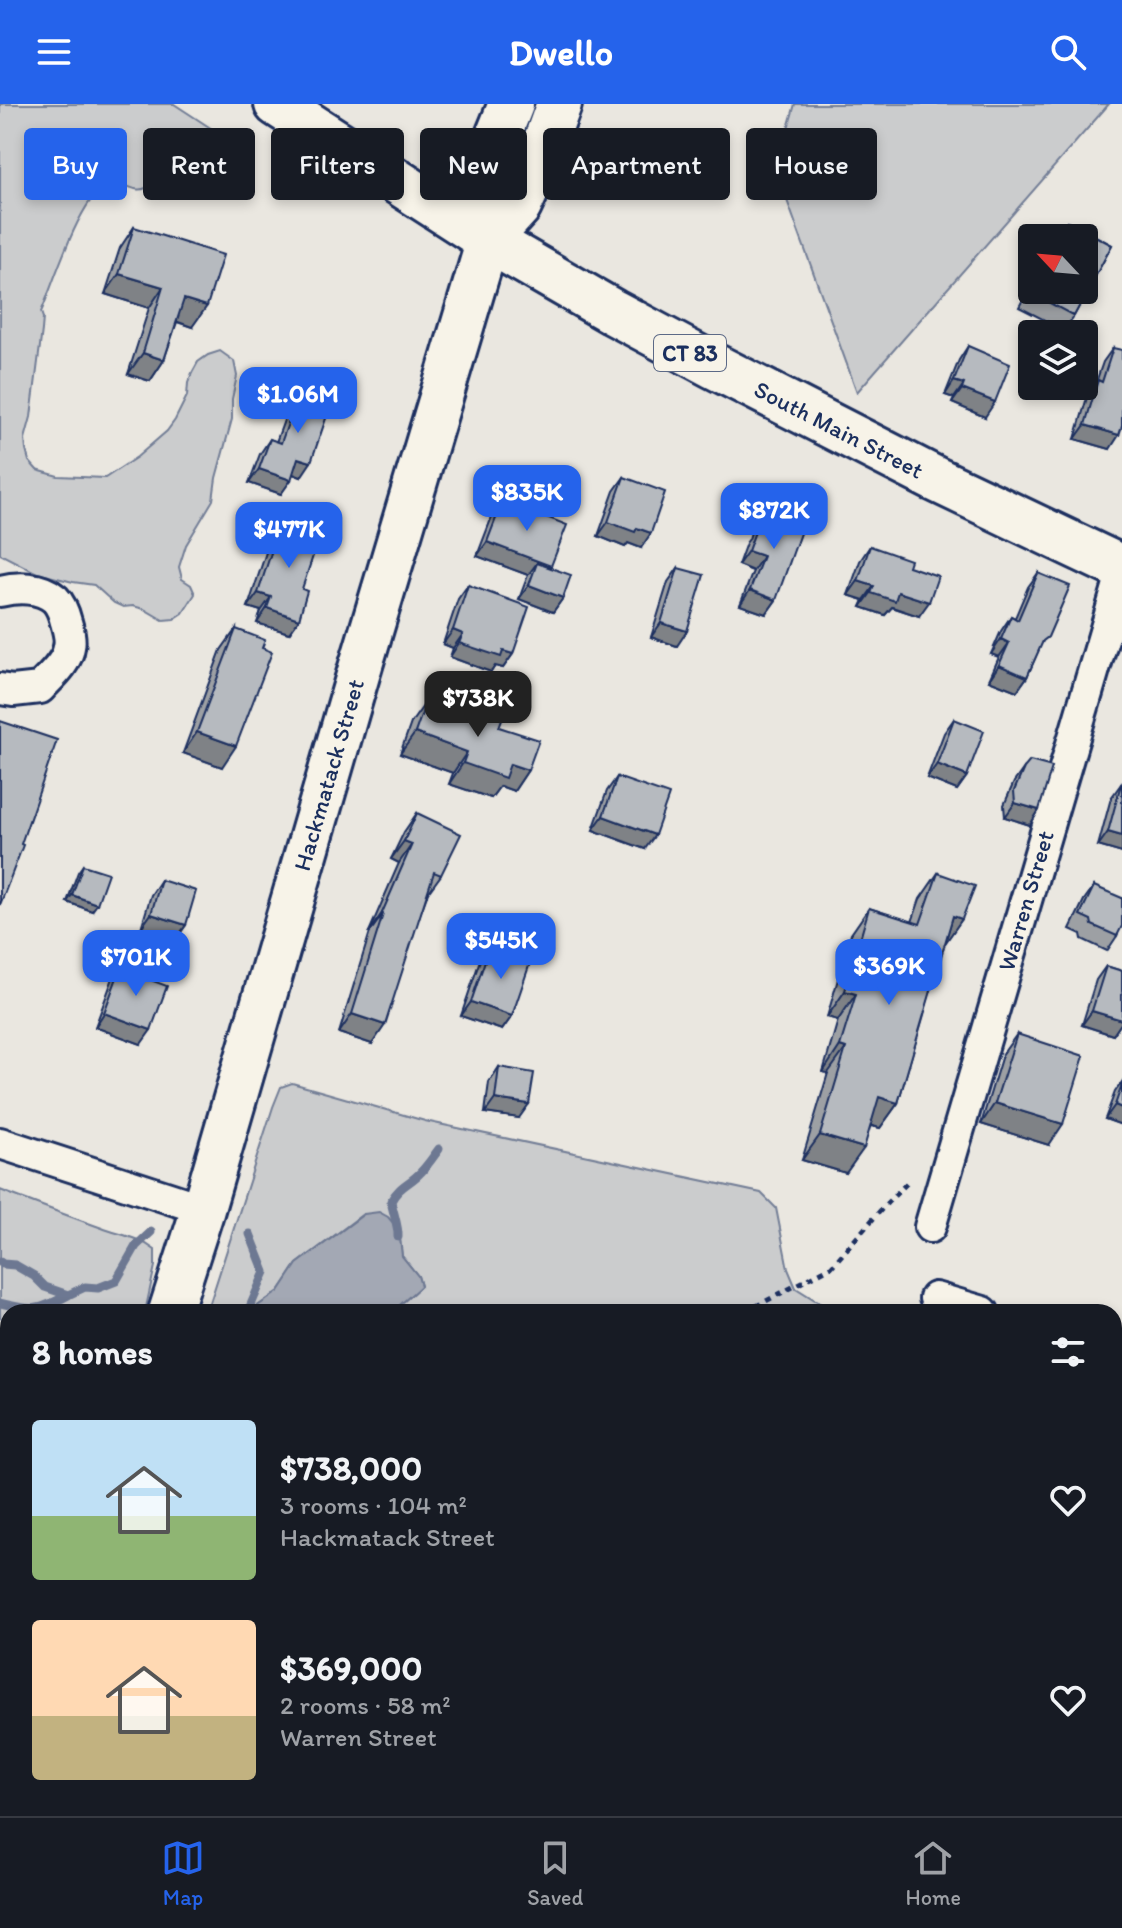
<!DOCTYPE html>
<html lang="en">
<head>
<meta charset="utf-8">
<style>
	:root { --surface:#171b24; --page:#20242c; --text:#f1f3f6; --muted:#9ea1a6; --line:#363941; --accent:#2563eb }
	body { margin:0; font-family:Itim,sans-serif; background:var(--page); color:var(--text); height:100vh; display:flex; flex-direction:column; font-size:30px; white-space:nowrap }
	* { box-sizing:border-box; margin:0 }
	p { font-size:26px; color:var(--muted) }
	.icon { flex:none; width:44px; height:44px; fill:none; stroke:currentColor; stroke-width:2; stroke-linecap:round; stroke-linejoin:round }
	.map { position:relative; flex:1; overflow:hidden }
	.sheet { position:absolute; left:0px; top:1200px; width:1122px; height:512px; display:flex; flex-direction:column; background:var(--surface); border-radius:24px 24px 0 0; box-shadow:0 4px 12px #0003 }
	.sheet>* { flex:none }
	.top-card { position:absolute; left:24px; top:24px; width:1074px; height:72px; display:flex; gap:16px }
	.needle { width:52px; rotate:296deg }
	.tools { position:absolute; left:1018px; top:120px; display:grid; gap:16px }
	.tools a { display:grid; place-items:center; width:80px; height:80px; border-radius:8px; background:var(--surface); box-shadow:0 4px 12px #0003; font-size:40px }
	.price { position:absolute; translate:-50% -68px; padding:0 18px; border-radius:16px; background:var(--accent); color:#fff; font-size:26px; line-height:52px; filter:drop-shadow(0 2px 4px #0008) }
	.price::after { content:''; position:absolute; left:50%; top:48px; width:24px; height:18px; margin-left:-12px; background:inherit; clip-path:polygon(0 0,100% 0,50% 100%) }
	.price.current { background:#222; color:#fff }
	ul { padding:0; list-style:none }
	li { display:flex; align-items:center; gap:24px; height:200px; padding:0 32px }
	li span { display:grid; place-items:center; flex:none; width:224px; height:160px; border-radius:8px; color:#555 }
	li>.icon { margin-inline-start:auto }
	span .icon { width:96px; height:96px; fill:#fffc; stroke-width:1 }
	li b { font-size:34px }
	h2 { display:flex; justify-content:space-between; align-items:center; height:96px; padding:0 32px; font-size:34px }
	.tag { padding:0 28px; border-radius:8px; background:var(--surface); box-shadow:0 4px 12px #0003; font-size:28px; line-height:72px }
	.tag.current { background:var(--accent); color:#fff }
	header { display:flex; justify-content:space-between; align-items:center; height:104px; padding:0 32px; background:var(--accent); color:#fff; font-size:36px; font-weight:800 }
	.tabs { display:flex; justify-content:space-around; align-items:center; height:112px; border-top:2px solid var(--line); background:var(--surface); font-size:22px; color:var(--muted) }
	.tabs a { display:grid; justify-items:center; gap:4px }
	.tabs .current { color:var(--accent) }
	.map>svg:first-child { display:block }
</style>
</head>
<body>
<header><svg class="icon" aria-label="menu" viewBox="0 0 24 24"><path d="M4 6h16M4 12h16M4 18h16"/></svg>Dwello<svg class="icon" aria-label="search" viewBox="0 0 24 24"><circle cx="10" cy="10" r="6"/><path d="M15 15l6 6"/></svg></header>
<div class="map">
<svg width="1122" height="1712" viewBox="0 0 1122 1712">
	<rect width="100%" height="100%" fill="#eae7e0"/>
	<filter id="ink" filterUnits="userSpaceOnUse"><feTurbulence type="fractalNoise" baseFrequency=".0125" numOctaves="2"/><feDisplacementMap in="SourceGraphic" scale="16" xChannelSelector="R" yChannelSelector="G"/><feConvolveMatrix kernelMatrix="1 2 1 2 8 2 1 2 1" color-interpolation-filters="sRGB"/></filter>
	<g filter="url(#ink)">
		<g fill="#cbcccd" stroke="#737e96" stroke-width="2">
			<path d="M 0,0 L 174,0 L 232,38 L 242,45 L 244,53 C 235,59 230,56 220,56 C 209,55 195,60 184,62 C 168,66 160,78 146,84 C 133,90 124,76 111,79 C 81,86 53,182 41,208 L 43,214 L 42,226 L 31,313 L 25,335 L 26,346 L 29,357 L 37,366 L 58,372 L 105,374 L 137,353 L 167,327 L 175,316 L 187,292 L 188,279 L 192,269 L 198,258 L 208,251 L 220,247 L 234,257 L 237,272 L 232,295 L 232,315 L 216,374 L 213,396 L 186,441 L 179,463 L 182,475 L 191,481 L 195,490 L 183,509 L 174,515 L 163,516 L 144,505 L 133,502 L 123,503 L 114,499 L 94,481 L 73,478 L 37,469 L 0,450 Z"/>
			<polygon points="795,0 1109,0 857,288 776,66"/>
			<polygon points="292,979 425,1017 761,1089 776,1104 788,1165 796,1184 834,1208 392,1208 421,1182 418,1172 402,1152 399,1126 363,1110 297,1160 279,1187 249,1208 207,1208 273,1003 281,983"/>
			<path d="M 0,1086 C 34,1099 68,1112 102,1124 C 120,1131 139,1133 155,1146 L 155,1162 L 145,1208 L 8,1208 L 8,1216 L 0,1214 Z"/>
			<polygon points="1122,1455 1122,1712 418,1712 420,1704 1114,1704 1114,1458"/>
		</g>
		<polygon fill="#a3a8b4" stroke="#6d7892" stroke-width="2" points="379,1108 388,1113 399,1126 402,1152 418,1172 421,1182 392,1208 249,1208 279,1187 297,1160 364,1110"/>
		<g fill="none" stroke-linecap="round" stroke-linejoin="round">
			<g stroke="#6d7892" stroke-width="9">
				<polyline points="250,1130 265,1168 250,1203 259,1208"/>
				<path d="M 398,1133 C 399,1124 393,1108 391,1097 C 400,1081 410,1080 421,1068 C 428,1061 433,1053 439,1045"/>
				<polyline points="0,1158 3,1160 15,1161 34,1172 45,1183 68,1191 85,1183 98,1184 116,1177 136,1142 151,1128"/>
				<path d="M 0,1199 C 32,1207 38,1208 68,1191"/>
			</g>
			<g stroke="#1b2f5e" stroke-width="36">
				<g id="street">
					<path d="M 0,487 C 17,483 40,482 55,495 C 60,500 64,510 66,518 C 68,525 71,535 69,543 C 67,559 51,572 40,584 L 13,587 L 0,585"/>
					<polyline points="0,1039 203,1105"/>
					<path id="s1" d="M 930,1123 L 1122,470"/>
					<polyline points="935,1194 983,1208"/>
					<polyline points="1114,1248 1122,1250"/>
				</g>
			</g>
			<g stroke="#1b2f5e" stroke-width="48">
				<g id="secondary">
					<path id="s2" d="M 170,1208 L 203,1105 L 358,571 L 488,136"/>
					<polyline points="4,1712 8,1700"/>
				</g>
			</g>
			<g stroke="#1b2f5e" stroke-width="50">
				<g id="primary">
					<path id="s3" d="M 277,0 L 488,136 L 613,208 L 714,262 L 935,375 L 1122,464"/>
				</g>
			</g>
			<g stroke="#1b2f5e" stroke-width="50">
				<g id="highway">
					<polyline points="488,136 519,102 533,72 559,0"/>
					<path d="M 488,136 C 485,121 482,106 482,91 C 484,60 500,29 511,0"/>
				</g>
			</g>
			<g stroke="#1b2f5e" stroke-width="5" stroke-dasharray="6 6" stroke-linecap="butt">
				<polyline points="745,1208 831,1163 887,1099 910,1076"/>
				<polyline points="742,1712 745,1704"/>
			</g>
			<use href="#street" stroke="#f7f3e8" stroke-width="30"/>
			<use href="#secondary" stroke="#f7f3e8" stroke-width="42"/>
			<use href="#primary" stroke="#f7f3e8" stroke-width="44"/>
			<use href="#highway" stroke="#f7f3e8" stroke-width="44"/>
		</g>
		<g fill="#9da0a4" stroke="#1b2f5e" stroke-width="2">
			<polygon points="1067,117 1112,141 1074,212 1064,226 1019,203 1032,178 1032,186 1084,186 1084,134 1056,134"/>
			<polygon points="134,123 192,223 177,218 164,256 150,277 128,270 149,204 105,190 120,144"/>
			<polygon points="968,242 985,313 952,299 954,294 945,291 959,256"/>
			<polygon points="1113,244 1110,345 1075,335 1088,290 1096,278 1103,258"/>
			<polygon points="301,283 301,373 293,370 281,390 249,379 260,350 270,335 276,338 291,297"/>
			<polygon points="624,373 641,444 628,439 625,443 598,432 614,387"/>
			<polygon points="503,396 551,462 550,464 563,494 553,508 519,495 528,471 477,452 493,410"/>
			<polygon points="764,404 776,496 766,510 740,501 753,467 738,461 746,439 749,435 754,418"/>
			<polygon points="281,418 302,485 299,515 289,529 257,519 261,507 248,503 271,433"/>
			<polygon points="870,442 908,462 919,512 892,503 885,511 861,503 864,496 848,491 860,457"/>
			<polygon points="678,464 677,542 651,533 668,478"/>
			<polygon points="1038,469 1038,547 1027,573 1017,587 989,576 999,553 991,550 1001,527 1011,512 1015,514 1028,483"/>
			<polygon points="468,481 513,550 503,564 495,562 491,568 450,553 453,544 443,540 458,495"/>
			<polygon points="236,525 222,663 183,649 221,546"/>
			<polygon points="426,598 462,611 468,603 499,623 528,666 514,687 500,682 491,694 449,680 453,669 400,650 411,619"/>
			<polygon points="954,615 967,672 957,686 927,674 944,629"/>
			<polygon points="1024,664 1039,706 1030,721 1005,713 1004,701 1014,678"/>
			<polygon points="617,673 645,745 593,726 607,687"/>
			<polygon points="1121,680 1122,749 1098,742 1111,694"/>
			<polygon points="417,709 441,771 428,789 372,940 339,929 370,828 369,828 399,759 391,755 404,728"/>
			<polygon points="83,761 92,807 67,798 78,768"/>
			<polygon points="938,769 962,815 944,840 898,999 880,1024 870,1022 846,1069 802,1056 828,969 823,968 838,916 827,913 851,830 869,804 912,818 920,795"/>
			<polygon points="161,776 186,821 176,835 141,824 151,791"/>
			<polygon points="1094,782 1117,832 1107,847 1082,835 1081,830 1070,825 1084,796"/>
			<polygon points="490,842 512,912 502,926 461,912 480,856"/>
			<polygon points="122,860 141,940 95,923 113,874"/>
			<polygon points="1106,862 1122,867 1122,918 1113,931 1082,921 1096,876"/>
			<polygon points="1017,930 1049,1041 981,1020 1002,951"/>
			<polygon points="499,963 519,1014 485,1009 489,978"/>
			<polygon points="1122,978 1122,1021 1105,1015 1115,988"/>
			<polygon points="8,1283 8,1369 0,1366 0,1297"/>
			<polygon points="58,1704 124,1704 121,1712 55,1712"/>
		</g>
		<g fill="#7f8286" stroke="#1b2f5e" stroke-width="2">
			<polygon points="119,170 163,183 149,204 105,190"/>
			<polygon points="184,195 207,202 192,223 170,215"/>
			<polygon points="143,249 164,256 150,277 128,270"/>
			<polygon points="954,277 964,280 954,294 945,291"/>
			<polygon points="962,285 995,298 985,313 952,299"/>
			<polygon points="1085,321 1119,331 1110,345 1075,335"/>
			<polygon points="298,354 311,358 301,373 288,368"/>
			<polygon points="259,365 291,376 281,390 249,379"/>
			<polygon points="608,418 637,424 651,429 641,444 628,439 625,443 598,432"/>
			<polygon points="487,438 551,462 542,476 537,459 528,471 477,452"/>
			<polygon points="748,447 763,452 753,467 738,461"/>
			<polygon points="858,477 874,482 864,496 848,491"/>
			<polygon points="529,481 563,494 553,508 519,495"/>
			<polygon points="750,486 776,496 766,510 740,501"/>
			<polygon points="898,488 929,498 919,512 892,503 885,511 861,503 871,489"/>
			<polygon points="258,489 271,493 261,507 248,503"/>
			<polygon points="267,504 299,515 289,529 257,519"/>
			<polygon points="661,519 687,527 677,542 651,533"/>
			<polygon points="453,526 463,530 453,544 443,540"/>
			<polygon points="1001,535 1009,539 999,553 991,550"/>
			<polygon points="459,539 503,547 513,550 503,564 495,562 491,568 450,553"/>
			<polygon points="999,561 1027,573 1017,587 989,576"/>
			<polygon points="197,628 236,642 222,663 183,649"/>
			<polygon points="415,629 467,648 453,669 400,650"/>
			<polygon points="463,659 510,660 528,666 514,687 500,682 491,694 449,680"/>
			<polygon points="937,660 967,672 957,686 927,674"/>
			<polygon points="1015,699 1039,706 1030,721 1005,713"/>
			<polygon points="603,712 655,731 645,745 593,726"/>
			<polygon points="1108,728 1122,732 1122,749 1098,742"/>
			<polygon points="404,737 412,740 399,759 391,755"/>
			<polygon points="72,791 97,800 92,807 67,798"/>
			<polygon points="382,809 383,810 370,828 369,828"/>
			<polygon points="151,810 186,821 176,835 141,824"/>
			<polygon points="953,812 962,815 944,841"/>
			<polygon points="845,887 856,890 838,916 827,913"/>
			<polygon points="471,898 512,912 502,926 461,912"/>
			<polygon points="1092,907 1122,916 1122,918 1113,931 1082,921"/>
			<polygon points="104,909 151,926 141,940 95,923"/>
			<polygon points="352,910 385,921 372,940 339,929"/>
			<polygon points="840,942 846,944 828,969 823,968"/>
			<polygon points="879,993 898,999 880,1024 861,1019"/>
			<polygon points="495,995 529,1000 519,1014 485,1009"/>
			<polygon points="995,999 1063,1020 1049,1041 981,1020"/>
			<polygon points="1115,1001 1122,1004 1122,1021 1105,1015"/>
			<polygon points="820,1031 864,1044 846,1069 802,1056"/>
			<polygon points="0,1348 8,1351 8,1369 0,1366"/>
			<polygon points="1114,1376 1122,1379 1122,1387 1117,1394 1114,1394"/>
		</g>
		<g fill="#b6babf" stroke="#1b2f5e" stroke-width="2">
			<polygon points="1067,117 1112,141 1074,212 1029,188 1032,183 1032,186 1084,186 1084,134 1058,134"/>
			<polygon points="134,123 223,151 207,202 184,195 164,256 143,249 163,183 119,170"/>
			<polygon points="968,242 1010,260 995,298 962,285 964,280 954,277"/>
			<polygon points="1113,244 1122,246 1122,322 1119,331 1085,321 1098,276 1102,278"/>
			<polygon points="301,283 333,294 311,358 298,354 291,376 259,365 270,335 281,339"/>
			<polygon points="624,373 665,388 651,429 637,424 635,428 608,418"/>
			<polygon points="503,396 567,421 551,462 487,438"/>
			<polygon points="764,404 804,418 776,496 750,486 763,452 748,447 756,425 758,426"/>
			<polygon points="281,418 320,431 302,485 307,487 299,515 267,504 271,493 258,489"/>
			<polygon points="870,442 910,456 908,462 938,472 929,498 898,488 895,497 871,489 874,482 858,477"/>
			<polygon points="537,459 571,471 563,494 529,481"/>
			<polygon points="678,464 704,471 687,527 661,519"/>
			<polygon points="1038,469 1070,482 1048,533 1043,537 1027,573 999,561 1009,539 1001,535 1011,512 1018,516"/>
			<polygon points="468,481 529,503 513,550 503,547 501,553 459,539 463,530 453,526"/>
			<polygon points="236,525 265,536 262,544 272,548 236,642 197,628"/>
			<polygon points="426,598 465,612 468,603 502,615 499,623 539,636 528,666 510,660 505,674 463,659 467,648 415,629"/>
			<polygon points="954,615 984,627 967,672 937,660"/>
			<polygon points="0,617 57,636 21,740 23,741 0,801"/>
			<polygon points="1030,657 1052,663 1039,706 1015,699 1014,687 1024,664"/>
			<polygon points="617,673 669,691 655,731 603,712"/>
			<polygon points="1121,680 1122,680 1122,732 1108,728"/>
			<polygon points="417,709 461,730 441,771 434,768 385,921 352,910 383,810 382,809 412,740 404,737"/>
			<polygon points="83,761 108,769 97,800 72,791"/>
			<polygon points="938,769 975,782 962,815 953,812 898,999 879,993 864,1044 820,1031 846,944 840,942 856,890 845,887 869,804 920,820"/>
			<polygon points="161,776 196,787 186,821 151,810"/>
			<polygon points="1094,782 1122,794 1122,822 1117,832 1092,821 1091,816 1080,811"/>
			<polygon points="490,842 531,856 512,912 471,898"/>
			<polygon points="122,860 155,872 153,877 167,882 151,926 104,909"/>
			<polygon points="1106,862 1122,867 1122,916 1092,907"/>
			<polygon points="1017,930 1084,952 1063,1020 995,999"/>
			<polygon points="499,963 534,969 529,1000 495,995"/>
			<polygon points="1122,981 1122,1004 1115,1001"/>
			<polygon points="8,1289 8,1351 0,1348 0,1311"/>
			<polygon points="1114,1337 1122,1340 1122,1379 1114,1376"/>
			<polygon points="0,1405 8,1408 8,1414 0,1437"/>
			<polygon points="62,1704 124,1704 121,1712 60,1712"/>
		</g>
	</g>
	<g text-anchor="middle" stroke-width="6" stroke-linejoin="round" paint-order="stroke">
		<rect fill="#f7f3e8" stroke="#5d6a87" stroke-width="2" x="654" y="231" width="72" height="36" rx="6"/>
		<g font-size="22" font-weight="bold" fill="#1b2f5e">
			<text x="690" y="257">CT 83</text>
		</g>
		<g font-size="24" fill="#1b2f5e" stroke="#f7f3e8">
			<text dy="8" stroke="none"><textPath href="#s3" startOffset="650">South Main Street</textPath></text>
			<text dy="8" stroke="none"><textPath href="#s2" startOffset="560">Hackmatack Street</textPath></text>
			<text dy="8" stroke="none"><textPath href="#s1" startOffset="340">Warren Street</textPath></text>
		</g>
	</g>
</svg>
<div class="tools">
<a><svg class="needle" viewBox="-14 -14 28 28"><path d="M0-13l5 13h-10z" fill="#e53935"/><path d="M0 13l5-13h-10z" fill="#9ea1a6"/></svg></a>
<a><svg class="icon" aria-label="layers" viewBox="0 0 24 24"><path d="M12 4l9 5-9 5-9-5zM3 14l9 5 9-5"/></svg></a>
</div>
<b class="price" style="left:298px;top:331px">$1.06M</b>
<b class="price" style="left:527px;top:429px">$835K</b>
<b class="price" style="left:774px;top:447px">$872K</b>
<b class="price" style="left:289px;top:466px">$477K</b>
<b class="price current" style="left:478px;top:635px">$738K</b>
<b class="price" style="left:501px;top:877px">$545K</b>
<b class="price" style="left:136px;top:894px">$701K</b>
<b class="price" style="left:889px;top:903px">$369K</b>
<div class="top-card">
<a class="tag current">Buy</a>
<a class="tag">Rent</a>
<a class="tag">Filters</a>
<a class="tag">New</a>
<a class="tag">Apartment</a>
<a class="tag">House</a>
</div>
<section class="sheet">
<h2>8 homes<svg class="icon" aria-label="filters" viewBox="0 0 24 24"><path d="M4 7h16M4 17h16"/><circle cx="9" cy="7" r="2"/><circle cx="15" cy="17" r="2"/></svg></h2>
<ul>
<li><span style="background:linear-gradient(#bfe0f5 60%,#8fb573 0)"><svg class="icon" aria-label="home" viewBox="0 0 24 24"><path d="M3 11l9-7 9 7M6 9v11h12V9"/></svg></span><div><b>$738,000</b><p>3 rooms · 104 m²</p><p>Hackmatack Street</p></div><svg class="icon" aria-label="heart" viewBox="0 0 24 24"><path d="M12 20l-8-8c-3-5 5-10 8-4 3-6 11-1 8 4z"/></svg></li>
<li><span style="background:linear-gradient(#ffd9b3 60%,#c2b280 0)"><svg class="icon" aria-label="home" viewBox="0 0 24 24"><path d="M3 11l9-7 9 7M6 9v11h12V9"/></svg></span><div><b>$369,000</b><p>2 rooms · 58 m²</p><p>Warren Street</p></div><svg class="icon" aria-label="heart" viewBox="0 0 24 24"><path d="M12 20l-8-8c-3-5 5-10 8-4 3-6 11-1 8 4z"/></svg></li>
</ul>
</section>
</div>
<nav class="tabs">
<a class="current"><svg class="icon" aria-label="map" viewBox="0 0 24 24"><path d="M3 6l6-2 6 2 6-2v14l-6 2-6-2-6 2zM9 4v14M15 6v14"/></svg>Map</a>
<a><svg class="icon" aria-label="saved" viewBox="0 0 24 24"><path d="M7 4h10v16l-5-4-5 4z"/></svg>Saved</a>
<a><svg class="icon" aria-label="home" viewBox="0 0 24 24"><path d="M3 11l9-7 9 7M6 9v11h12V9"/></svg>Home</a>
</nav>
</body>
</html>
